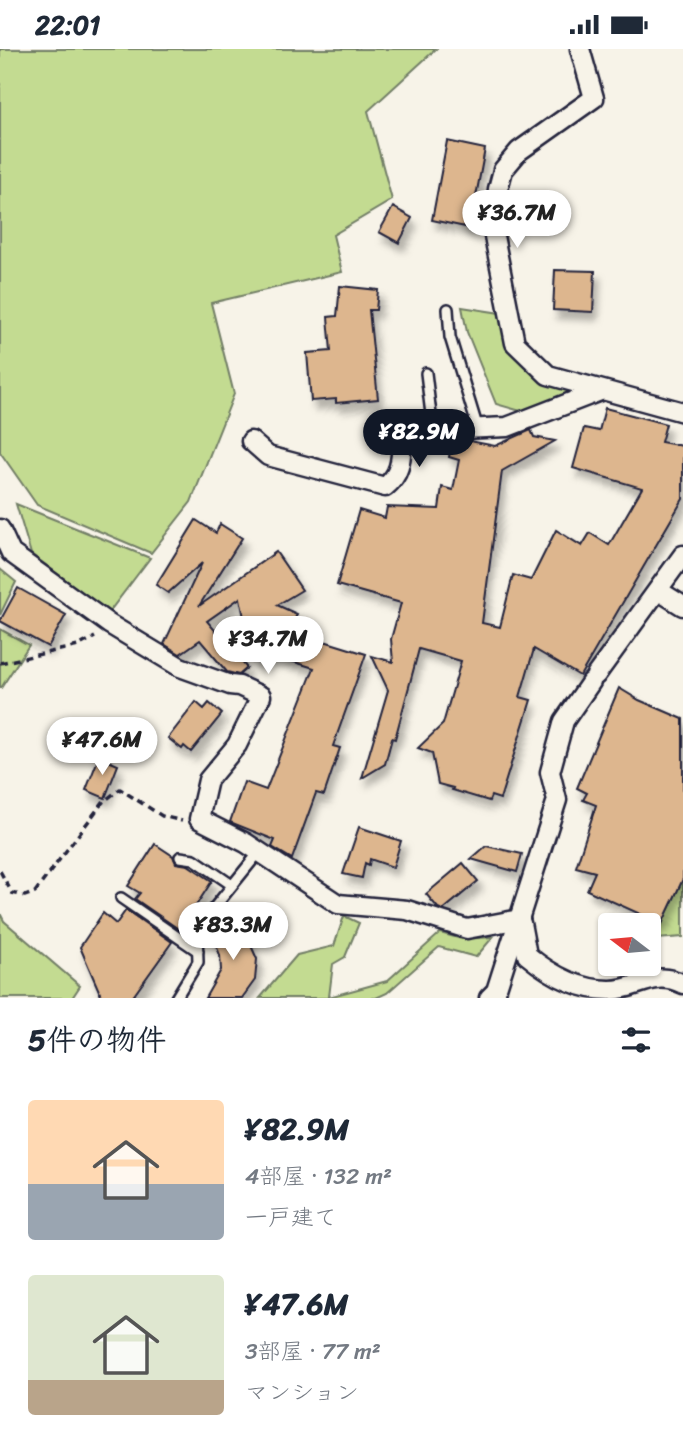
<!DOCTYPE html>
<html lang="ja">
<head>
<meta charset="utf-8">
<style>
	:root { --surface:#fff; --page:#f2f2f3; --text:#1f2937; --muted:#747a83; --accent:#111827 }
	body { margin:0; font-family:Sriracha,"Klee One",sans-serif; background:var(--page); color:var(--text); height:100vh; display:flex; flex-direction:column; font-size:26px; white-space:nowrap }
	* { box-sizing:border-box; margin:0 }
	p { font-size:23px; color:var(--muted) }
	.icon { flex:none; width:38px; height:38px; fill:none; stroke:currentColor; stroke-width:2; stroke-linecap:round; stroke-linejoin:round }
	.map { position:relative; height:949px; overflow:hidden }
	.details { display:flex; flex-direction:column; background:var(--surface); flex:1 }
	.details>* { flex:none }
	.needle { width:46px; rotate:286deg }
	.buttons { position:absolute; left:598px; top:864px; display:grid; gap:14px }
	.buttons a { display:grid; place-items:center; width:63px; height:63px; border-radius:7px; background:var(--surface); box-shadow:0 2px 5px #0004; font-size:35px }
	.price { position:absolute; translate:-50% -60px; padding:0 16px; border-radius:24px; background:#fff; color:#222; font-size:23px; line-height:46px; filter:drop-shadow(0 2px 4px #0008) }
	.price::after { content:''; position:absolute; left:50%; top:42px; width:21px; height:16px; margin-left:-10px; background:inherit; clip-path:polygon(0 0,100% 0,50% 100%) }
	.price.active { background:var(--accent); color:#fff }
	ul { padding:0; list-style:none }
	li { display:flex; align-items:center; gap:21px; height:175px; padding:0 28px }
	li span { display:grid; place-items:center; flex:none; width:196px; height:140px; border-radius:7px; color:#555 }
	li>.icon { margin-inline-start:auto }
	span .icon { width:84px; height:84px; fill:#fffc; stroke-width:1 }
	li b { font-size:30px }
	h2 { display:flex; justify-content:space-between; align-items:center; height:84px; padding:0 28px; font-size:30px }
	.status { display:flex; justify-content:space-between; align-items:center; height:49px; padding:0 35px; background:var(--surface); direction:ltr }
	.status svg { height:19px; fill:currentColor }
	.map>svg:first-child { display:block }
</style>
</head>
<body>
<div class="status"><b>22:01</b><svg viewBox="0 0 49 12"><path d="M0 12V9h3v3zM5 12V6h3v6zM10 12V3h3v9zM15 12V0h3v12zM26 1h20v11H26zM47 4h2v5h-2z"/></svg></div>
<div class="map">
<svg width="683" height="949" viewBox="0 0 683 949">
	<defs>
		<filter id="shadow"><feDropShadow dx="4.5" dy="8" stdDeviation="3.5" flood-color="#0004"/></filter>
	</defs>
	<rect width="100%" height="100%" fill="#f7f3e8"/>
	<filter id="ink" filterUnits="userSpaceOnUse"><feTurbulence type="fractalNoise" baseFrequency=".0143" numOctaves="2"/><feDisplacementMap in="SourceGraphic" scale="14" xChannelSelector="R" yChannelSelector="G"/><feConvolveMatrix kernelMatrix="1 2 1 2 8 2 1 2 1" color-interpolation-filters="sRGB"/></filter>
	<g filter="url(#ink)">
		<g fill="#c3db91" stroke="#727e66" stroke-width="2">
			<polygon points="0,0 436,0 368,62 392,151 333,186 342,223 211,254 234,345 191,453 151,504 37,456 0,403"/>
			<polygon points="462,258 500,264 546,332 576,345 524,363 496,355 467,283"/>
			<polygon points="16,455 150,509 109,563 31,505"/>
			<polygon points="0,520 16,533 0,566"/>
			<polygon points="0,580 29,596 1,639 0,639"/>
			<polygon points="683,830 683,888 656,890 649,893 649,881 654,871 662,875"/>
			<polygon points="0,864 4,872 80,937 72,949 0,949"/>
			<polygon points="344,867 359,874 345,908 333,915 329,948 387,932 440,884 462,890 493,888 476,908 439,898 387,944 376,949 260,949 297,906 334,897"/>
		</g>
		<g fill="#ddb68e" stroke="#22223b" stroke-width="2" filter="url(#shadow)">
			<polygon points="447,92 485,100 470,179 432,171"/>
			<polygon points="393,158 412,169 399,194 379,183"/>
			<polygon points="555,221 595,222 593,263 553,261"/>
			<polygon points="340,237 378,241 376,261 369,261 378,350 336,354 336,350 311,352 307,304 331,302 328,268 337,267"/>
			<polygon points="605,359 666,375 661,393 683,397 683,450 580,627 534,600 520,648 531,651 500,750 491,747 489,752 452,741 453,739 438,735 432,704 418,699 443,675 461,612 419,600 395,690 392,689 385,715 362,729 388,641 372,607 393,613 391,590 401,554 337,536 359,461 385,469 387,458 439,460 442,438 453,441 459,411 449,408 452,392 465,391 495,397 531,381 534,388 555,392 502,422 482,574 500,578 513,526 531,531 556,481 582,497 590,484 609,496 642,439 573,419 584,379 599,382"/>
			<polygon points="196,471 216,484 220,475 242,489 199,557 276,503 302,541 277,556 297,565 287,589 321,600 324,592 366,605 333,697 340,699 324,746 316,744 292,810 272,798 275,791 230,773 244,733 266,741 314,619 265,604 253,613 240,549 207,572 247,619 239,626 227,623 200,591 180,605 164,595 202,514 168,544 156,536"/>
			<polygon points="18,539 66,566 48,598 0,572"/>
			<polygon points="619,639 639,651 683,670 683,830 662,875 587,841 595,823 576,818 596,756 583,751 587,744 577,739"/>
			<polygon points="196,653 204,660 209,654 222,665 191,703 184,697 182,700 168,689"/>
			<polygon points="99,708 118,716 105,749 86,741"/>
			<polygon points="359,778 401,792 393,818 370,810 369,816 365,814 362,829 343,825"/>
			<polygon points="155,795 173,807 176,814 188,816 212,832 180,881 135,850 140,844 128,837"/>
			<polygon points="486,797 522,805 517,823 471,810"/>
			<polygon points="463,814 478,832 443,861 438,859 426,845"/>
			<polygon points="126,861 172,893 132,949 102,949 80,898 103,864 116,875"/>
			<polygon points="236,870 239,875 241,874 257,910 255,931 242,949 205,949 221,921 220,906 210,882"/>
		</g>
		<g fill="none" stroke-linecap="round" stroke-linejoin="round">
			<g stroke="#22223b" stroke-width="14">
				<g id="service">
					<polyline points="448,260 450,288 478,380"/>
					<polyline points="426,324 433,382"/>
					<polyline points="180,808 194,810 232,836"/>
					<polyline points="121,849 198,902"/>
					<polyline points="176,949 198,913 197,880 260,802"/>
				</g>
			</g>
			<g stroke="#22223b" stroke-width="23">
				<g id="minor">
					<polyline points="580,0 594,49 519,102 503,121 498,140 493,182 515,294 548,326 683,363"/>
					<path d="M 251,392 L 268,407 L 385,438 C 401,425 401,411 402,391 L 419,382 L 507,378 L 600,342"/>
					<polyline points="0,480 11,504 109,575 180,618 230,636 239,637 261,647 237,696 208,731 199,770 246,794 338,855 407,861 467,880 520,870"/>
					<polyline points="659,542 683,557"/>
					<polyline points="596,626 683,506"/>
					<path d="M 521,874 L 527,906 C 551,926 578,941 610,941 C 639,941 652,920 683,935"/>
					<polyline points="489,949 496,942 557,751 550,723 564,672 591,633"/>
				</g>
			</g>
			<g stroke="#22223b" stroke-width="3.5" stroke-dasharray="7 5" stroke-linecap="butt">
				<polyline points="0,614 78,597 95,588"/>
				<polyline points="0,822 12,844 25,847 35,843 103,753 120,740 162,767 182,772"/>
			</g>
			<use href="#service" stroke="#f7f3e8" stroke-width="9"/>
			<use href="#minor" stroke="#f7f3e8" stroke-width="18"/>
		</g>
	</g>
</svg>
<div class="buttons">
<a><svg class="needle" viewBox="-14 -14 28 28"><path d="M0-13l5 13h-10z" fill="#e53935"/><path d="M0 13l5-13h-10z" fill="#747a83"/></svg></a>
</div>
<b class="price" style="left:517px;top:201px">¥36.7M</b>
<b class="price active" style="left:419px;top:420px">¥82.9M</b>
<b class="price" style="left:268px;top:627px">¥34.7M</b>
<b class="price" style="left:102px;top:728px">¥47.6M</b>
<b class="price" style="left:233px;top:913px">¥83.3M</b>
</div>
<section class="details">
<h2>5件の物件<svg class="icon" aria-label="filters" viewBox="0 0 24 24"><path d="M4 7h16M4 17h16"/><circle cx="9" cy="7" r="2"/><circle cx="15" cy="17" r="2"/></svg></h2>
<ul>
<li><span style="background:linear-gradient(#ffd9b3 60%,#9aa5b1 0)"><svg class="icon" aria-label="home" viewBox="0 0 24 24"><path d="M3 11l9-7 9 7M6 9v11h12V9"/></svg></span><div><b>¥82.9M</b><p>4部屋 · 132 m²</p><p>一戸建て</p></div></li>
<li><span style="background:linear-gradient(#dfe7d0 75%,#b9a48a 0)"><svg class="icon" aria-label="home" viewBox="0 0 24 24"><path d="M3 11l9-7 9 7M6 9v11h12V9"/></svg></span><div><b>¥47.6M</b><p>3部屋 · 77 m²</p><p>マンション</p></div></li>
</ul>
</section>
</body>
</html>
